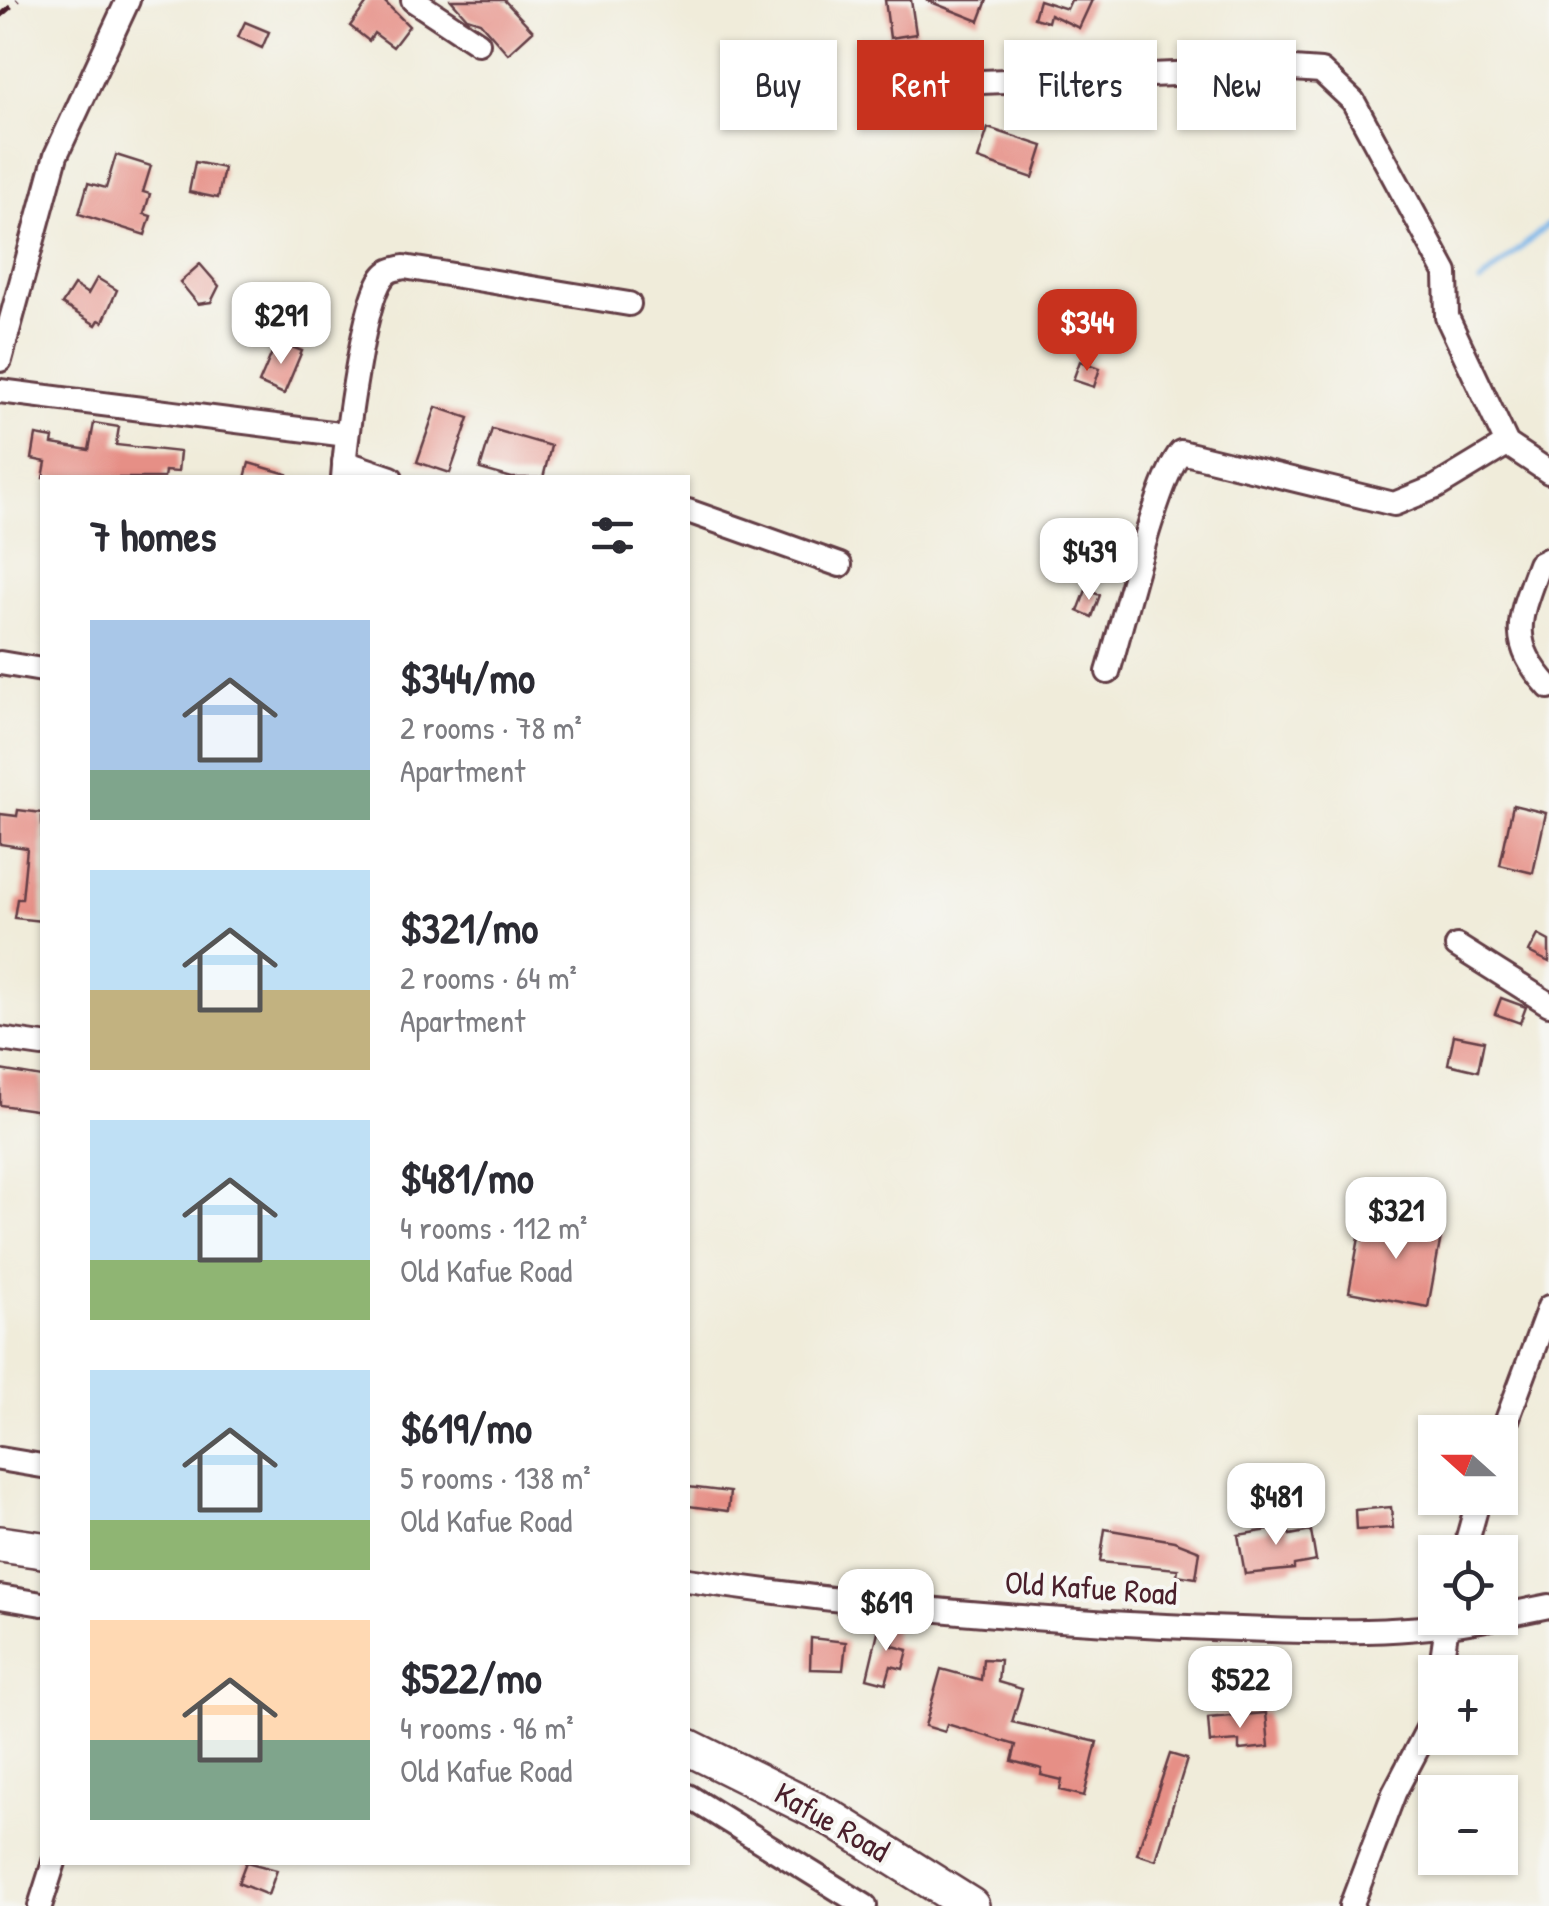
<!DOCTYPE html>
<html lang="en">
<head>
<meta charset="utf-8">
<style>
	:root { --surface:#fff; --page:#f7f7f7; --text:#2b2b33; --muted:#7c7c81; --accent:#c8321e }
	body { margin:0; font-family:"Patrick Hand",sans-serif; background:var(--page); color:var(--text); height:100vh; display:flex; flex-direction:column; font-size:38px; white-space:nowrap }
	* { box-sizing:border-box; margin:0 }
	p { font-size:32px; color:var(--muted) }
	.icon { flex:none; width:55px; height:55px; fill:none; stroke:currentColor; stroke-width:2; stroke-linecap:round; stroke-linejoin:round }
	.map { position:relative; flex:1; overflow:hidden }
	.sheet { position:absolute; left:40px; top:475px; width:650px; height:1390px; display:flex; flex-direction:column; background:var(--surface); border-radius:0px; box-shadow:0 2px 8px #0004 }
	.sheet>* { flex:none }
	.banner { position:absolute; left:720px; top:40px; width:678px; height:90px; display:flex; gap:20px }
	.needle { width:65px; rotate:291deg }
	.fabs { position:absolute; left:1418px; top:1415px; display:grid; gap:20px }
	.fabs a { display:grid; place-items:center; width:100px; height:100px; border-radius:0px; background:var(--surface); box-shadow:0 2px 8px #0004; font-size:50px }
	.price { position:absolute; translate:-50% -85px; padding:0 22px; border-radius:20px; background:#fff; color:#222; font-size:32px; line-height:65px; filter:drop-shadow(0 2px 5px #0008) }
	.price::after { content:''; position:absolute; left:50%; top:60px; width:30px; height:22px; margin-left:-15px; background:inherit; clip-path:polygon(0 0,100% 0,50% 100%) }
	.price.selected { background:var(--accent); color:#fff }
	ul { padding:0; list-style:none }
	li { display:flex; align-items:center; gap:30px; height:250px; padding:0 50px }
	li span { display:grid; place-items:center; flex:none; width:280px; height:200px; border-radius:0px; color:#555 }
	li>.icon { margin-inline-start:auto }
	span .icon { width:120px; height:120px; fill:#fffc; stroke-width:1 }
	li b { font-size:42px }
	h2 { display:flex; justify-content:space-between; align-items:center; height:120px; padding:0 50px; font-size:42px }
	.chip { padding:0 35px; border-radius:0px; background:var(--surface); box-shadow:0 2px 8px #0004; font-size:35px; line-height:90px }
	.chip.selected { background:var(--accent); color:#fff }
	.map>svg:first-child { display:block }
</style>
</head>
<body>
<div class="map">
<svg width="1549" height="1906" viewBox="0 0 1549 1906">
	<rect width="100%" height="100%" fill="#f6f6f2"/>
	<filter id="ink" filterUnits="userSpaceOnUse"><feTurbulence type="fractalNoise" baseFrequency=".01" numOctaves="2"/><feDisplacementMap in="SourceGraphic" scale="20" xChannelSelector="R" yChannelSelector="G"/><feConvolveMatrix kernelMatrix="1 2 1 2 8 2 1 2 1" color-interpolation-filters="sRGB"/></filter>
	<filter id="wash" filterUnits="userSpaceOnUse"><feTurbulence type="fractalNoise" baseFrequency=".0048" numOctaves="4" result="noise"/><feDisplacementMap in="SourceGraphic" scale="40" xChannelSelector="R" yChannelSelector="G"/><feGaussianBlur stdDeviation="2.25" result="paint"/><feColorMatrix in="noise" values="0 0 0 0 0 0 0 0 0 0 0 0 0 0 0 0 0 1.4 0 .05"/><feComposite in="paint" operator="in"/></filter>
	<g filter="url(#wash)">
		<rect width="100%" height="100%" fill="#f0ecda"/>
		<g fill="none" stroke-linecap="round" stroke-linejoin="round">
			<polyline stroke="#76b3e8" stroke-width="5" points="1480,283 1549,224"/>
		</g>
		<g id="blocks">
			<g fill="#e68f86">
				<polygon points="369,0 383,0 409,26 393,47 374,33 369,41 350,26"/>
				<polygon points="451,0 504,0 533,31 508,54 480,22 467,18"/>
				<polygon points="885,0 911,0 916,34 890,38"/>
				<polygon points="926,0 987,0 979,21"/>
				<polygon points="1039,0 1067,9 1071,0 1092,0 1079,28 1050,14 1048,22 1034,18"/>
				<polygon points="245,22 269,32 262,48 238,37"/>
				<polygon points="988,128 1043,146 1033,178 978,159"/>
				<polygon points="116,155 151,166 143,192 150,194 144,214 151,216 145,235 79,214 88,183 106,188"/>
				<polygon points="195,162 224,168 218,198 189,192"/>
				<polygon points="200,264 219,286 211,302 198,304 180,282"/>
				<polygon points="97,278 117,290 103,322 99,320 96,325 62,304 74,285 88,294"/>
				<polygon points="277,341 302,351 284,394 259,383"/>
				<polygon points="1080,361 1100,368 1094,387 1073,380"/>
				<polygon points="436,407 469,418 450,473 417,462"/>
				<polygon points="94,423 119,427 116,445 180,452 178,472 165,471 164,478 43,478 46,462 32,459 36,435 53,438 52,444 89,450"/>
				<polygon points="492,429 551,446 543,478 512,478 480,469"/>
				<polygon points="249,463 287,474 287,478 245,478"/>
				<polygon points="1086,590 1100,595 1092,617 1078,611"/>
				<polygon points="1513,805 1546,813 1533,873 1500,865"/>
				<polygon points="18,810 42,813 42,921 14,918 17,899 22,899 27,848 0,844 0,814 17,816"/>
				<polygon points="1538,935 1549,941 1549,962 1529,952"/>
				<polygon points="1501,998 1526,1007 1520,1023 1495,1014"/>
				<polygon points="1454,1035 1484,1041 1478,1071 1448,1064"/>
				<polygon points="0,1070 42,1077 42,1111 0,1105"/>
				<polygon points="1363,1216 1442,1231 1428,1307 1349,1292"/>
				<polygon points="688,1487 730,1492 728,1511 688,1506"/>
				<polygon points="1391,1507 1393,1528 1356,1530 1355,1510"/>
				<polygon points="1281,1515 1290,1535 1311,1531 1316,1561 1294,1565 1294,1569 1245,1574 1238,1535 1269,1530 1266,1518"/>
				<polygon points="1105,1529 1174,1541 1200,1551 1196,1578 1177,1575 1178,1569 1100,1562"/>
				<polygon points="880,1623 895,1624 893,1646 908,1650 903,1669 891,1666 886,1683 867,1678"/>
				<polygon points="811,1638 846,1642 843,1670 810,1669"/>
				<polygon points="983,1659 1000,1660 998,1682 1022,1689 1012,1722 1097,1742 1084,1796 1060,1790 1062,1780 1041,1775 1042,1769 1012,1761 1016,1745 947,1724 945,1732 925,1726 941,1669 981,1680"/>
				<polygon points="1266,1713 1269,1747 1239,1750 1239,1741 1210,1743 1208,1718"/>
				<polygon points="1170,1754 1187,1759 1156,1860 1137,1854"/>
				<polygon points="246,1862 277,1870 268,1895 238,1883"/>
			</g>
		</g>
	</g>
	<g filter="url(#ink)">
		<use href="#blocks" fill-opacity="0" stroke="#633e45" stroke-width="2.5"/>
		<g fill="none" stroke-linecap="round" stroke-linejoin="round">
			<g stroke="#633e45" stroke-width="28">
				<g id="minor">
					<polyline points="413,0 478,43"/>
					<polyline points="934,84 1293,69 1321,71 1353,101 1446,273 1447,317 1507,444 1549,472"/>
					<polyline points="0,360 56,155 128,0"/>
					<polyline points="0,391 347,435"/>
					<polyline points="344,462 391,478"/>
					<path d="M 343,478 C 346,440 363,302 383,277 C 389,269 396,269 404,267 L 629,304"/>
					<polyline points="688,511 840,565"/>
					<path d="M 1549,559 L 1539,564 C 1519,618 1507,641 1549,687"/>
					<polyline points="0,663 42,670"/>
					<path d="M 1108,672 C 1121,630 1157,478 1181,452 L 1394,504 L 1436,487 L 1507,444"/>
					<polyline points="1457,946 1549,1004"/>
					<polyline points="0,1039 42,1045"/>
					<polyline points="1500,1439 1549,1307"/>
					<polyline points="0,1459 42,1466"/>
					<polyline points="1464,1552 1479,1498"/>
					<path d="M 688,1580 C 861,1606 1035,1621 1210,1628 C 1304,1631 1398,1637 1491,1618"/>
					<polyline points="0,1597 42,1604"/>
					<polyline points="1500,1616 1549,1606"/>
					<polyline points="1440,1672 1448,1618"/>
					<polyline points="688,1796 865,1906"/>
					<polyline points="40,1906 54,1862"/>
					<polyline points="1351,1906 1394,1793 1435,1715"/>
				</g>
			</g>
			<g stroke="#633e45" stroke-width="40">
				<g id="highway">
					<polyline points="0,1544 42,1550"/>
					<polyline points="688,1747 831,1818 971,1906"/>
				</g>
			</g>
			<use href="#minor" stroke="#fff" stroke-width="22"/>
			<use href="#highway" stroke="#fff" stroke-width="35"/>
			<polyline stroke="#4a1f2b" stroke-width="5" stroke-dasharray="15 8" stroke-linecap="butt" points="0,16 18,0"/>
		</g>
	</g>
	<g text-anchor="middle" stroke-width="8" stroke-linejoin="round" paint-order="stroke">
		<g font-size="32" fill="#4a1f2b" stroke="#f6f6f2">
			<text transform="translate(1091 1588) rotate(4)" y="11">Old Kafue Road</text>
			<text transform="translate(832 1822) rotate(30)" y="11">Kafue Road</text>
		</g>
	</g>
</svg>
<div class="fabs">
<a><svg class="needle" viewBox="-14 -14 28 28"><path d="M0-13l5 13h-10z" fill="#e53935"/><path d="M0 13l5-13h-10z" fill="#7c7c81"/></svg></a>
<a><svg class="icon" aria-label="locate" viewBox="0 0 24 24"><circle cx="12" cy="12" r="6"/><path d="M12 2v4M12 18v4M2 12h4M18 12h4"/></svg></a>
<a>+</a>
<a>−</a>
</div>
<b class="price" style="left:281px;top:367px">$291</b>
<b class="price selected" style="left:1087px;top:374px">$344</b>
<b class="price" style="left:1089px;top:603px">$439</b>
<b class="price" style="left:1396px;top:1262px">$321</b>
<b class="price" style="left:1276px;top:1548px">$481</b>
<b class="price" style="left:886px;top:1654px">$619</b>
<b class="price" style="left:1240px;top:1731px">$522</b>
<div class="banner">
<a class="chip">Buy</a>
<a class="chip selected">Rent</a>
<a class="chip">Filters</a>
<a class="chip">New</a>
</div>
<section class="sheet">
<h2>7 homes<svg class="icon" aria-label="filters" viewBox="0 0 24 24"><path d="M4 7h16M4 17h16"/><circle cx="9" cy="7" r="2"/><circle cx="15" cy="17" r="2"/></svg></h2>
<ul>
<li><span style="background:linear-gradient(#a9c7e8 75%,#7fa58c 0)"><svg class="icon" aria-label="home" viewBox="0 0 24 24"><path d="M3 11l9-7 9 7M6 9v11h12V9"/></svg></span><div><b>$344/mo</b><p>2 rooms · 78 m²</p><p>Apartment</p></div></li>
<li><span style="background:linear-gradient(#bfe0f5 60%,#c2b280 0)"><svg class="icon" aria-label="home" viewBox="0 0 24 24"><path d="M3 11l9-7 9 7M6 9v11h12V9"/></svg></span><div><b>$321/mo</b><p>2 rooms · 64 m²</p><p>Apartment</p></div></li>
<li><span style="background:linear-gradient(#bfe0f5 70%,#8fb573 0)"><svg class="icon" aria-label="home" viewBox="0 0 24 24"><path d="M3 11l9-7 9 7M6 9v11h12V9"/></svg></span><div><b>$481/mo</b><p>4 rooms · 112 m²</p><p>Old Kafue Road</p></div></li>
<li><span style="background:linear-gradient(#bfe0f5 75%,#8fb573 0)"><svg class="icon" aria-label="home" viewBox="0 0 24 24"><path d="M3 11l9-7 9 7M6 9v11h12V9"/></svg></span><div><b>$619/mo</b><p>5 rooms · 138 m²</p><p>Old Kafue Road</p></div></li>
<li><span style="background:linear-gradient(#ffd9b3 60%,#7fa58c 0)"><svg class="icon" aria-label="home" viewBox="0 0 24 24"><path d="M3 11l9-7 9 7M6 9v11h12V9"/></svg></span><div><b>$522/mo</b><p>4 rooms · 96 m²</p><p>Old Kafue Road</p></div></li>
</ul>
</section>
</div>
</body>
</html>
